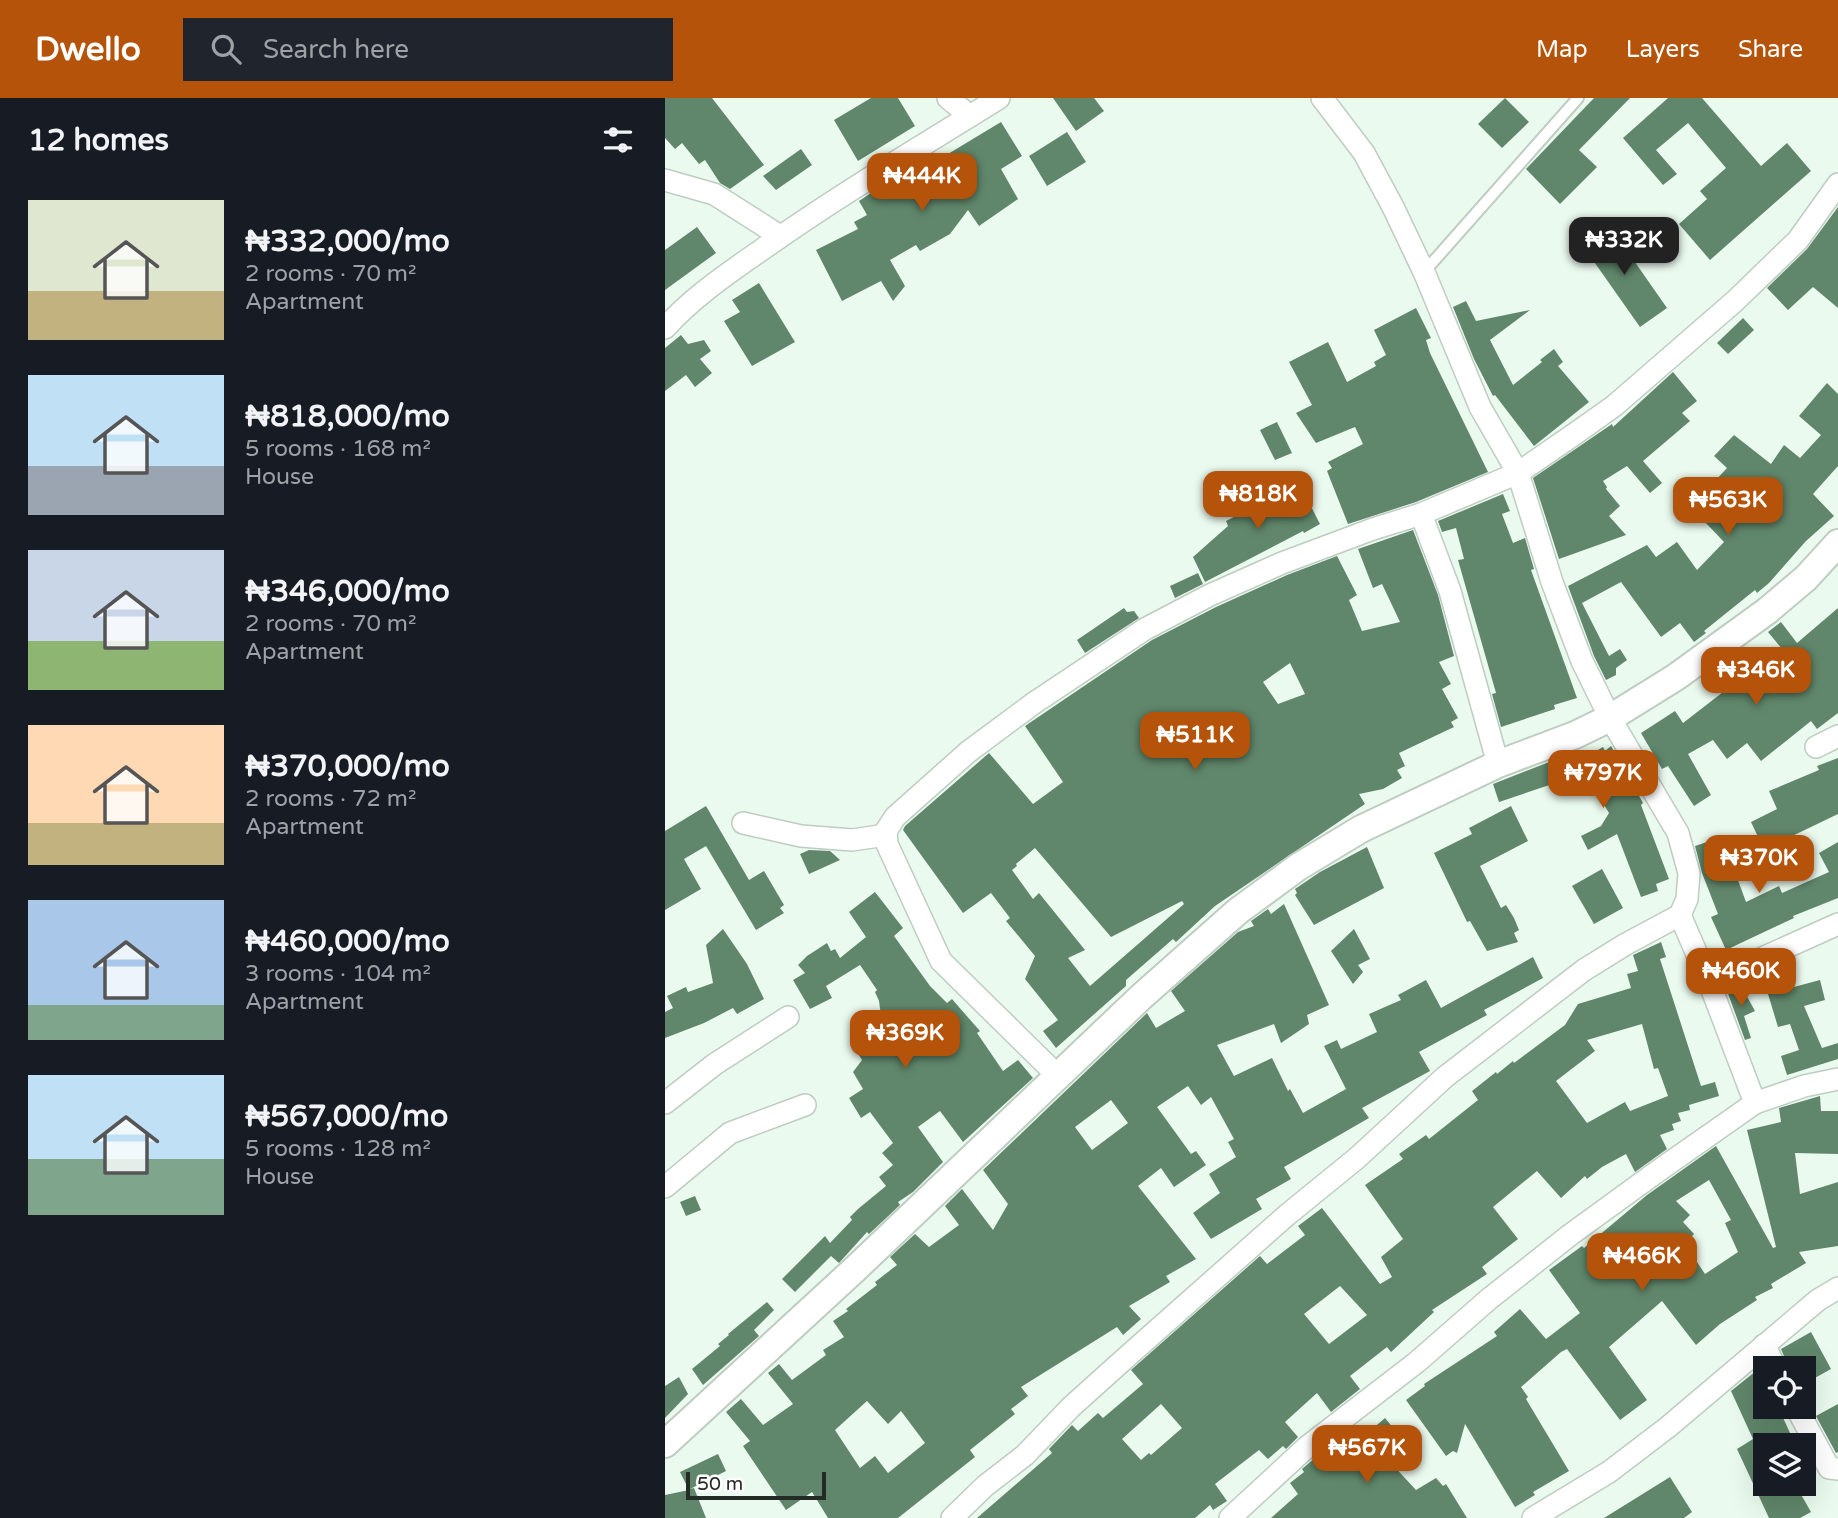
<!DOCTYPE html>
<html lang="en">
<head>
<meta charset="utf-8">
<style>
	:root { --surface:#171b24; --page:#20242c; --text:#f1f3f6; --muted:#9ea1a6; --accent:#b45309 }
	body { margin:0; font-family:"Varela Round",sans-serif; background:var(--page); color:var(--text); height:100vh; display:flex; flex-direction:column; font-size:26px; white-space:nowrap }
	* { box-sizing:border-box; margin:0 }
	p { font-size:23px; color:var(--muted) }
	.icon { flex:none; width:38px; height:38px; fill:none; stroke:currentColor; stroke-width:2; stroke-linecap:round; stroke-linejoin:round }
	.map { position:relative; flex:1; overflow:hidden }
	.drawer { display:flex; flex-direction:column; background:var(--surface); width:665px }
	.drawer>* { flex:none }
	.buttons { position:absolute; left:1088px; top:1258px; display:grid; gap:14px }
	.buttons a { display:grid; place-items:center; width:63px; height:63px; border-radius:0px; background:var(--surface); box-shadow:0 7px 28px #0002; font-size:35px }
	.scale { position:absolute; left:21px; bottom:18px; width:140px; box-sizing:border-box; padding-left:7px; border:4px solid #252b26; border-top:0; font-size:19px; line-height:24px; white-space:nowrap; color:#252b26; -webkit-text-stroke:5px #fff; paint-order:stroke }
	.price { position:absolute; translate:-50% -60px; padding:0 16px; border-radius:14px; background:var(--accent); color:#fff; font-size:23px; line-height:46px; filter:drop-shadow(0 2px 4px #0008) }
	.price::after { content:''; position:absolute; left:50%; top:42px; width:21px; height:16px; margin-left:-10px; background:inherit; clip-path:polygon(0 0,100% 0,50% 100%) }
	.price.current { background:#222; color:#fff }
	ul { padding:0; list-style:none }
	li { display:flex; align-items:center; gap:21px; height:175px; padding:0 28px }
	li span { display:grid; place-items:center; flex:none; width:196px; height:140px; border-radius:0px; color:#555 }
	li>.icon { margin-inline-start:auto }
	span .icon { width:84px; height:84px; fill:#fffc; stroke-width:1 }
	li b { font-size:30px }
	h2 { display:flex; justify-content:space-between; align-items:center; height:84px; padding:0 28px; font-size:30px }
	header { display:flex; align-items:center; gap:42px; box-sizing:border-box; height:98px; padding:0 35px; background:var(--accent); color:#fff }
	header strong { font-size:33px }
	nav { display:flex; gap:38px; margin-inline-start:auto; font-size:24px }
	.search { width:490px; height:63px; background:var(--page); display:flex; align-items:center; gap:18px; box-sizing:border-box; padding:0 24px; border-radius:0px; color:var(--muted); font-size:26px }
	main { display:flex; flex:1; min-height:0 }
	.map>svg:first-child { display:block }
</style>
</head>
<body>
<header>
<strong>Dwello</strong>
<div class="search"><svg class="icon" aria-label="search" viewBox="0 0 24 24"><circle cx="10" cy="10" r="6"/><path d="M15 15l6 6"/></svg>Search here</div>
<nav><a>Map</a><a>Layers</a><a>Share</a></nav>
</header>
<main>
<section class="drawer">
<h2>12 homes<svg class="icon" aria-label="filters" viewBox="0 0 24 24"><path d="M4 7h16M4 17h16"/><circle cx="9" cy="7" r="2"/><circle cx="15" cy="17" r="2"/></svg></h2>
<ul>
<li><span style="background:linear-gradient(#dfe7d0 65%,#c2b280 0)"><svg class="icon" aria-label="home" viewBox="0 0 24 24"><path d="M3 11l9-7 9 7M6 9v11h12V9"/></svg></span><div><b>₦332,000/mo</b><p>2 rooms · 70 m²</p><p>Apartment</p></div></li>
<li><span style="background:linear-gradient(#bfe0f5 65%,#9aa5b1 0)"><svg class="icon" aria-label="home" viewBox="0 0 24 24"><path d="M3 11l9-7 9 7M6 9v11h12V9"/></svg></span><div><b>₦818,000/mo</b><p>5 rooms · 168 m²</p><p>House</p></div></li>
<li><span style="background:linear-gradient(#c9d6e8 65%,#8fb573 0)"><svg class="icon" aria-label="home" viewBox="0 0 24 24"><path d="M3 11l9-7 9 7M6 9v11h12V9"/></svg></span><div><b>₦346,000/mo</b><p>2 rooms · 70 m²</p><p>Apartment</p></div></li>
<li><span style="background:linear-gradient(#ffd9b3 70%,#c2b280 0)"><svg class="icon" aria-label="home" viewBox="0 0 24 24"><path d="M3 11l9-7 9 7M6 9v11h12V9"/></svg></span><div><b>₦370,000/mo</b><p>2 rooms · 72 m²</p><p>Apartment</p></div></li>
<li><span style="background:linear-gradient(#a9c7e8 75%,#7fa58c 0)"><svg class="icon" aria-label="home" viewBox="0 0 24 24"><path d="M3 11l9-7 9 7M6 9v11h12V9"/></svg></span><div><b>₦460,000/mo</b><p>3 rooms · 104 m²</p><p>Apartment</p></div></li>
<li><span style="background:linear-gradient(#bfe0f5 60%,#7fa58c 0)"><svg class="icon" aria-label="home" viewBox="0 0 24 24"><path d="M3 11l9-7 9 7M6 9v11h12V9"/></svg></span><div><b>₦567,000/mo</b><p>5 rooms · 128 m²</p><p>House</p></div></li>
</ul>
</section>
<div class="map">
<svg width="1173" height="1420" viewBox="0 0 1173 1420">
	<rect width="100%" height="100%" fill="#ebfaef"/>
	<g fill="#60876b" fill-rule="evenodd">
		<polygon points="0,0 47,0 99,67 65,91 55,85 40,62 34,66 17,45 10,51 0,40"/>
		<polygon points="206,0 233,0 250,28 193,63 169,22"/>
		<polygon points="388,0 429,0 439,13 411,33"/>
		<polygon points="840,0 864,24 837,50 813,26"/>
		<polygon points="929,0 965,0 914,52 932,69 895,106 861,71"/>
		<polygon points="1003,0 1037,0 1096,68 1122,45 1146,73 1045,162 1014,126 1042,101 1035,93 1061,70 1023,25 991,52 1012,76 998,87 958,40"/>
		<polygon points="336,24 357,58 336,71 353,101 314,128 303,112 285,136 255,153 251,147 225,162 240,188 228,203 216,183 177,203 151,152 193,131 189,124 202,117 194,103 215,89 220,97 269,68 268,65"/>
		<polygon points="402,34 421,64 382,88 364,58"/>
		<polygon points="136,51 147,67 111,92 98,78"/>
		<polygon points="1173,109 1173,210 1148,189 1123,212 1102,190 1142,151"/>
		<polygon points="934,127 958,162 965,157 1002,210 975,229 913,141"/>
		<polygon points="32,129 51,155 0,192 0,152"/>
		<polygon points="94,185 130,244 87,268 59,223 75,214 67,202"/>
		<polygon points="801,203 811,223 865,212 825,242 848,287 877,264 875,262 889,251 898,264 893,268 924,304 869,348 830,297 828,298 809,261 788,209"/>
		<polygon points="751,210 766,240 761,242 765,255 823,374 751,404 683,426 662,373 667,370 663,364 698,346 690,329 651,345 631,315 647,307 624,264 663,244 682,284 711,268 709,264 721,257 709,232"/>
		<polygon points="1078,220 1089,232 1063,256 1052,245"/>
		<polygon points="16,237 23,246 39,242 46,253 35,261 47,275 30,289 21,277 0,293 0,250"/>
		<polygon points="1008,274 1032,303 1017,315 1025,323 978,363 997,385 985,395 962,368 938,383 942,389 941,391 955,408 944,418 961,437 894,461 868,380 947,326 948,329"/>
		<polygon points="1162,285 1173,296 1173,368 1148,396 1169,418 1141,443 1104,485 1092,495 1090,492 1039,533 1041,535 1029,544 1015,525 996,539 956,484 917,505 944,558 955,551 962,562 951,570 951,577 941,582 929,558 903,488 982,447 991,459 1012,444 1032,472 1059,444 1040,424 1048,416 1033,401 1062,370 1049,358 1069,337 1106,366 1119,347 1135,360 1156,337 1134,318"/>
		<polygon points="612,324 627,355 610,362 595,332"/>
		<polygon points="632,381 655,426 639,435 638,433 540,484 528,459 563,428 561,423 618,394 616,389"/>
		<polygon points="838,396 845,413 837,416 848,445 860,440 869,471 866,472 912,600 889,607 890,611 836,629 827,596 831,595 793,462 799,461 791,430 777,434 773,423"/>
		<path d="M 748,432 L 773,497 L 789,558 L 774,564 L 786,586 L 777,591 L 793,620 L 786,624 L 789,629 L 734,655 L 740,668 L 732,672 L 737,680 L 718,691 L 694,696 L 700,706 L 550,808 L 511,844 L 508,841 L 461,882 L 461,888 L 391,950 L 378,933 L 393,922 L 360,881 L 370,858 L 341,823 L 345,820 L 326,795 L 298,815 L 238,732 L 240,728 L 324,655 L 368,706 L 398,684 L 360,628 L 487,542 L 551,509 L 622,477 L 672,458 L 692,497 L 684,502 L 697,533 L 735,524 L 717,486 L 708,490 L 693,451 ZM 625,565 L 640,596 L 613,606 L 598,584 ZM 370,750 L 446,839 L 517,803 L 519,806 L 425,888 L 403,860 L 420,852 L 374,795 L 368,801 L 347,772 L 352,768 L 351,766 Z"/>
		<polygon points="533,475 538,486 510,500 505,488"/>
		<polygon points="459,510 462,514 469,513 474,520 420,555 412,542"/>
		<polygon points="1173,510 1173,615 1152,631 1146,623 1096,663 1082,645 1062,661 1048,642 1023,656 1046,697 1029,708 1003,668 997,671 976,635 1010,613 1018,625 1062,591 1059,588 1082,569 1090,578 1095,574 1097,577 1122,557 1103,534 1116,524 1132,545"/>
		<polygon points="946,648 978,705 976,707 1004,781 991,786 993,793 976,799 952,736 923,752 916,738 936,728 944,715 920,675 834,704 828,686 897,659 901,670 938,649 940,653"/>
		<polygon points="1173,660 1173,716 1121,741 1122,744 1071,766 1066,754 1094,741 1086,724 1112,711 1104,693 1154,672 1152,668"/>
		<polygon points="41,708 84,782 99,773 119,807 115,810 119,815 91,832 41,748 19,761 36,791 0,812 0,733"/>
		<polygon points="846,708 863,743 815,768 836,810 841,807 849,820 854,832 849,835 853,844 822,853 805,823 802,824 769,755 807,736 804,730"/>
		<polygon points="1057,739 1081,804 1114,788 1117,795 1164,774 1154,755 1173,744 1173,800 1128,818 1129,820 1061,852 1046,819 1053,816 1037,775 1030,748"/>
		<polygon points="702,749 719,790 649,827 630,797 632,795 630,791 655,774"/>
		<polygon points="144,752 165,753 175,762 144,776 135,756"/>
		<polygon points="937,771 958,810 929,826 907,788"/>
		<polygon points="210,794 238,830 229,838 265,888 282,905 287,901 300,916 315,933 312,935 338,973 353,962 368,980 298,1044 275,1013 253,1029 278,1064 248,1094 233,1104 235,1107 204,1136 202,1134 174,1165 166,1158 130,1194 117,1181 160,1138 165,1145 187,1122 185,1119 193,1111 221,1088 214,1079 228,1067 217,1055 228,1045 205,1014 196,1020 184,1000 198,991 188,974 197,962 192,954 218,932 214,903 210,894 212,892 195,867 161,888 167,900 145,911 128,882 140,875 133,867 142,858 162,845 166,853 170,851 175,860 201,839 184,814"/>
		<path d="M 619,806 L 664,907 L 642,917 L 644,926 L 616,945 L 609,926 L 552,947 L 569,978 L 607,960 L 623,993 L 625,991 L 638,1015 L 681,991 L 659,948 L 672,942 L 676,951 L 712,934 L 704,916 L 736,902 L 733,897 L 761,882 L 776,910 L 868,859 L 878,880 L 819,912 L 822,917 L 754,954 L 765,973 L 697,1010 L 704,1020 L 619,1069 L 626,1081 L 591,1101 L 597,1111 L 546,1141 L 528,1115 L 555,1095 L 544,1076 L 571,1059 L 563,1044 L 569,1041 L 546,999 L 536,1007 L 523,988 L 492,1009 L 526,1056 L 531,1053 L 541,1067 L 509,1089 L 496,1070 L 473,1088 L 531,1161 L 501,1178 L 505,1184 L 464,1208 L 476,1221 L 458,1237 L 452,1229 L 356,1289 L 363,1298 L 346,1311 L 350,1316 L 305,1352 L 310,1359 L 233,1420 L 163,1420 L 147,1394 L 121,1412 L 78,1348 L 85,1343 L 61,1314 L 76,1301 L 98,1327 L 128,1306 L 103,1275 L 114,1266 L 127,1282 L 161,1257 L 158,1252 L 179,1239 L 168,1223 L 183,1213 L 181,1211 L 212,1187 L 210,1184 L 232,1167 L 225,1159 L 250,1136 L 264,1149 L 294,1127 L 280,1108 L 297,1091 L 328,1132 L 343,1106 L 318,1072 L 482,915 L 491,930 L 520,913 L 506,893 L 573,834 L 589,828 L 586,823 L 603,811 L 606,816 ZM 446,1002 L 463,1025 L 427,1052 L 410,1029 ZM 202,1303 L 223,1326 L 236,1313 L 260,1345 L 223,1375 L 210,1358 L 195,1370 L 170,1332 Z"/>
		<polygon points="58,831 82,866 99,901 72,916 68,910 39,925 0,940 0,914 8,910 2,898 21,889 23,894 48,885 41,847"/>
		<polygon points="689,831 705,861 693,867 698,874 688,886 666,853"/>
		<path d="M 996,844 L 1001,859 L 995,861 L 1036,988 L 1050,984 L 1054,998 L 1024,1007 L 1025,1012 L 1013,1015 L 1016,1023 L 1007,1026 L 1009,1032 L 995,1037 L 1002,1051 L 970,1074 L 961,1056 L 937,1069 L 922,1081 L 920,1078 L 896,1100 L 872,1073 L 828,1109 L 853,1141 L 817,1169 L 822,1176 L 767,1212 L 769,1214 L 726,1254 L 722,1249 L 685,1278 L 695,1291 L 666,1314 L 652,1295 L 620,1324 L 633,1339 L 621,1351 L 618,1348 L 603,1361 L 594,1352 L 550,1386 L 562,1403 L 548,1412 L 545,1407 L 530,1420 L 312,1420 L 387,1355 L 384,1351 L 407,1327 L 413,1333 L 433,1315 L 438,1320 L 478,1286 L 466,1272 L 595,1158 L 602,1166 L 640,1137 L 633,1128 L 657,1110 L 715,1186 L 727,1179 L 716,1159 L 738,1141 L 700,1087 L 738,1061 L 734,1056 L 761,1037 L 764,1041 L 813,1002 L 807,993 L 831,974 L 832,976 L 848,963 L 849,965 L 900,927 L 913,906 L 966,890 L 962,876 L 973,873 L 968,857 ZM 977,926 L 989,971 L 993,970 L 1003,998 L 965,1013 L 960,1004 L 922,1025 L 891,983 L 930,953 L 922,942 ZM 675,1188 L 702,1217 L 664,1246 L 639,1216 ZM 496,1306 L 517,1330 L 486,1357 L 484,1355 L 476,1362 L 457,1341 Z"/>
		<polygon points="1155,882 1160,902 1139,908 1157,950 1173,945 1173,961 1122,977 1116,958 1134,952 1125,926 1113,929 1103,896"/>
		<polygon points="1075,886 1090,913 1079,918 1086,940 1080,942 1062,893"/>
		<path d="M 1155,998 L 1156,1013 L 1173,1013 L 1173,1056 L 1130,1055 L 1135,1096 L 1173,1084 L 1173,1148 L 1134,1154 L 1141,1165 L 1106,1186 L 1108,1190 L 1090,1199 L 1092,1202 L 1055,1226 L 1031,1247 L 997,1203 L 944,1249 L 982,1302 L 955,1322 L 902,1251 L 896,1254 L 856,1289 L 863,1299 L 861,1301 L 904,1373 L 868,1394 L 870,1397 L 850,1409 L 800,1326 L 792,1355 L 788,1353 L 781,1358 L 741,1302 L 760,1288 L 759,1286 L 832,1238 L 829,1234 L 855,1211 L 881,1241 L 915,1215 L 884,1172 L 917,1148 L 919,1150 L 982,1097 L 1051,1048 L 1108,1150 L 1111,1149 L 1082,1032 L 1116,1024 L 1114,1010 ZM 1044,1082 L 1066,1122 L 1060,1125 L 1073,1154 L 1040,1176 L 1020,1146 L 1029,1136 L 1018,1124 L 1025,1117 L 1011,1103 Z"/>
		<polygon points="30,1098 36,1112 21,1118 15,1104"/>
		<polygon points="102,1204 109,1212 89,1232 94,1238 38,1287 27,1271 55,1248 53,1246 64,1237 63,1236"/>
		<polygon points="1146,1234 1166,1271 1139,1286 1139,1270 1124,1270 1116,1251"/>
		<polygon points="1096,1269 1101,1278 1101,1317 1114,1311 1131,1348 1101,1348 1101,1386 1130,1386 1146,1414 1135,1420 1104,1420 1072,1351 1088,1341 1066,1293"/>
		<polygon points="14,1279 23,1296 0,1320 0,1288"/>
		<polygon points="1173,1306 1173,1354 1171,1355 1151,1318"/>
		<polygon points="720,1320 743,1348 725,1364 751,1392 771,1380 778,1388 781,1386 802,1420 606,1420 633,1396 625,1385 639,1374 637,1371 650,1360 655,1366 686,1339 691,1345"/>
		<polygon points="53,1356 61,1373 25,1391 29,1390 41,1420 0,1420 0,1397 24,1392 15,1374"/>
		<polygon points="1005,1379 1027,1414 1019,1420 939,1420"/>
	</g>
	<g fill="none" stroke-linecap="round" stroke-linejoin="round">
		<g stroke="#beccc1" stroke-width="14">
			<polyline id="service" points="759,174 913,0"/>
		</g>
		<g stroke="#beccc1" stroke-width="24">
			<g id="minor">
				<polyline points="283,0 305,18"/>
				<polyline points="0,82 49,96 115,138"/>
				<path d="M 0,230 C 28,199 62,176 95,153 C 172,98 254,50 334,0"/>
				<polyline points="756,416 785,493 833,666"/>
				<polyline points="1151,649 1173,638"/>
				<polyline points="78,725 136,738 187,742 221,737"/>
				<polyline points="1015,817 1044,884 1090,1005"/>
				<polyline points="1044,884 1173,826"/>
				<polyline points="394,979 276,863 222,746 221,733 230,719 303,654 369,605 480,531 545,497 617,465 708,431 756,416 853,375 911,335 949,308 1070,203 1133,142 1173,86"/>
				<polyline points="0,1005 50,966 123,919"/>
				<polyline points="0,1089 65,1035 140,1007"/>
				<polyline points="1099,1247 1111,1270"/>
				<polyline points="1131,1309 1164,1370 1173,1371"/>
				<polyline points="287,1420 320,1388 360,1357 406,1309 465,1256 622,1117 692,1060 780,979 919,872 961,846 1015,817 1022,801 1024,775 1013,735 945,620 917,563 887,484 853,375 815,309 759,174 728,109 699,55 657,0"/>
				<polyline points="565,1420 643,1348 752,1264 824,1201 905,1137 993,1073 1090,1005 1139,988 1173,981"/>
				<polyline points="868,1420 944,1374 1003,1329 1153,1202 1173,1190"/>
			</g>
		</g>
		<g stroke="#beccc1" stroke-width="30">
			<polyline id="tertiary" points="0,1346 189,1172 476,899 573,813 633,769 696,731 833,666 910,637 945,620 1011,579 1102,513 1141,480 1173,445"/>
		</g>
		<use href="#service" stroke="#fff" stroke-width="10"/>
		<use href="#minor" stroke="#fff" stroke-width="21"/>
		<use href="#tertiary" stroke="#fff" stroke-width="26"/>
	</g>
</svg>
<div class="buttons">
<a><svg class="icon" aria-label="locate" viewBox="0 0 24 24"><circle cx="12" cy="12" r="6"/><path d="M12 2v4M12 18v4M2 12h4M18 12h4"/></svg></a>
<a><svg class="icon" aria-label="layers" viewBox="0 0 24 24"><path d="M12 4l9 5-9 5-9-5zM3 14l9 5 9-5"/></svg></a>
</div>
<div class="scale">50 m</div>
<b class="price" style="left:257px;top:115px">₦444K</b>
<b class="price current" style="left:959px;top:179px">₦332K</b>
<b class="price" style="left:593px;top:433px">₦818K</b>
<b class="price" style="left:1063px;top:439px">₦563K</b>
<b class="price" style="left:1091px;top:609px">₦346K</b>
<b class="price" style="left:530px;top:674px">₦511K</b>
<b class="price" style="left:938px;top:712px">₦797K</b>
<b class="price" style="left:1094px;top:797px">₦370K</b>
<b class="price" style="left:1076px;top:910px">₦460K</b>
<b class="price" style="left:240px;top:972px">₦369K</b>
<b class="price" style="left:977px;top:1195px">₦466K</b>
<b class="price" style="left:702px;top:1387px">₦567K</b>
</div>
</main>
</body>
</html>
